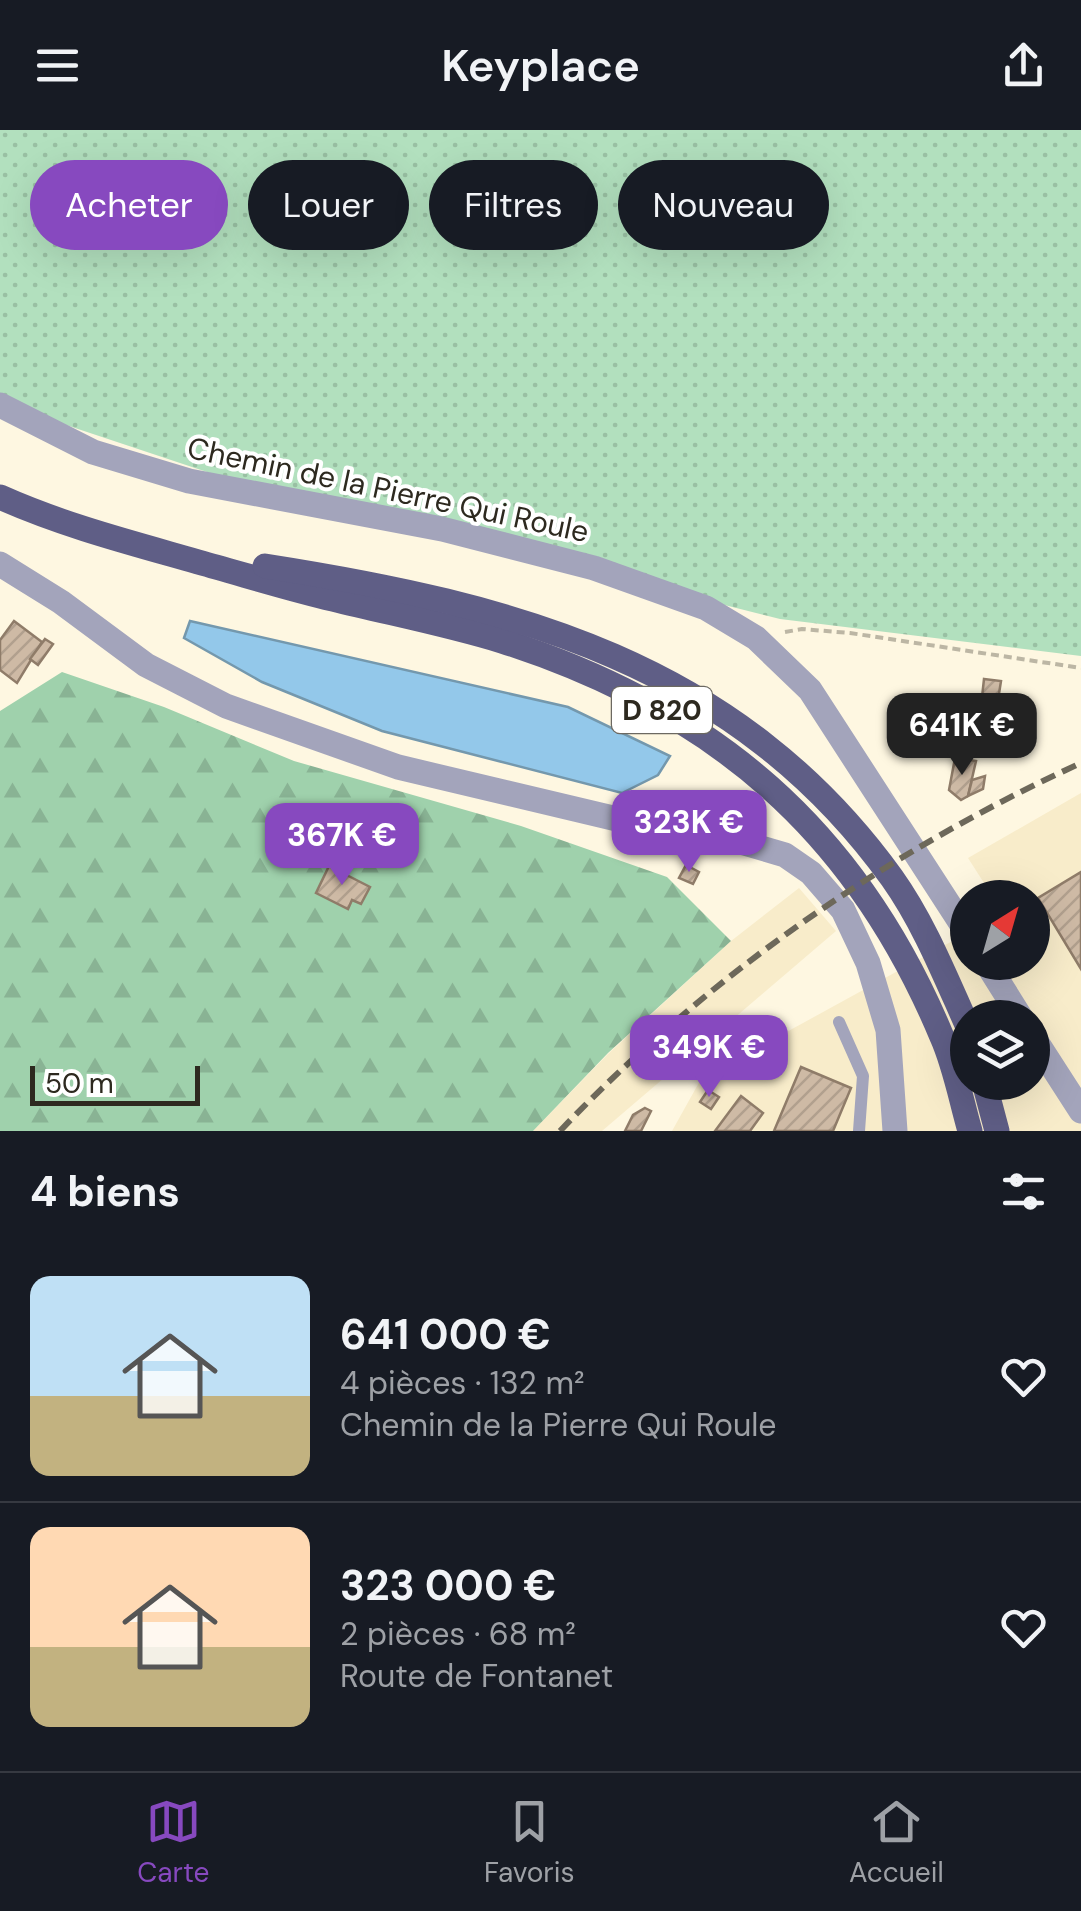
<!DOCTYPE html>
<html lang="fr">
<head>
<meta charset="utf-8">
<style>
	:root { --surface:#171b24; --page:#20242c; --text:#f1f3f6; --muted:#9ea1a6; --line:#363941; --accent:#8749bf }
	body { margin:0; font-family:"DM Sans",sans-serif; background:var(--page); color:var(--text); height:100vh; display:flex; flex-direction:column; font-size:38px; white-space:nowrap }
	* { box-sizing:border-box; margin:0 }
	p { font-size:32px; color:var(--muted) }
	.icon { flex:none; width:55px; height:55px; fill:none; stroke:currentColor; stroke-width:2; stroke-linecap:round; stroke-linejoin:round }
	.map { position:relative; height:1001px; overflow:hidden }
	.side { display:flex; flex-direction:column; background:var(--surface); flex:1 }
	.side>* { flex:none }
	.hud { position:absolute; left:30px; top:30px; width:1022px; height:90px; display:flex; gap:20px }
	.needle { width:65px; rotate:37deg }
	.fabs { position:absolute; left:950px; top:750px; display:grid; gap:20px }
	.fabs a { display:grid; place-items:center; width:100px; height:100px; border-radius:50%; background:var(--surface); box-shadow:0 10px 40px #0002; font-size:50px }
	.scale { position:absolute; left:30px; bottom:25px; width:170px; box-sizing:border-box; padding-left:10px; border:5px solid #2d291f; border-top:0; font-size:28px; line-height:35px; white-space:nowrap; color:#2d291f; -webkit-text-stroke:8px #fff; paint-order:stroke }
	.price { position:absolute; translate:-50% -85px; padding:0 22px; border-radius:20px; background:var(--accent); color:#fff; font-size:32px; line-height:65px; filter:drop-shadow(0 2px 5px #0008) }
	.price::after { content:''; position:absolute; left:50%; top:60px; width:30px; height:22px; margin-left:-15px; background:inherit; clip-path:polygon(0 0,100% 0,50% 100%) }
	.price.active { background:#222; color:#fff }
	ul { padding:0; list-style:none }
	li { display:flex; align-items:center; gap:30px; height:250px; padding:0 30px }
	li+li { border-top:2px solid var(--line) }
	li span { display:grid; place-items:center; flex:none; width:280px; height:200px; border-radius:20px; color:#555 }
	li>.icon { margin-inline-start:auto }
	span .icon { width:120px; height:120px; fill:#fffc; stroke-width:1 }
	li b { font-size:42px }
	h2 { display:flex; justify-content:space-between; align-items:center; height:120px; padding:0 30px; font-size:42px }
	.pill { padding:0 35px; border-radius:45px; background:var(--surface); box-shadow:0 10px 40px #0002; font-size:35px; line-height:90px }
	.pill.active { background:var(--accent); color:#fff }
	header { display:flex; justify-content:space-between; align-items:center; height:130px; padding:0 30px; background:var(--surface); font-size:45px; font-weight:600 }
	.tabs { display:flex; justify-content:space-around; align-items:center; height:140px; border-top:2px solid var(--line); background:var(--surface); font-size:28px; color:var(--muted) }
	.tabs a { display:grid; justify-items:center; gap:5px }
	.tabs .active { color:var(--accent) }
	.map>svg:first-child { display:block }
</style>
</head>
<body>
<header><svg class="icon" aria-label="menu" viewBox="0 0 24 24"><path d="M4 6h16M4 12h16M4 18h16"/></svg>Keyplace<svg class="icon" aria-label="share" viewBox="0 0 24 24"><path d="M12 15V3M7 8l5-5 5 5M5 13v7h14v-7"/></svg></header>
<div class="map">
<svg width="1081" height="1001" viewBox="0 0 1081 1001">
	<defs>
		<pattern id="green-dots" width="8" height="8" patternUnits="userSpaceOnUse" patternTransform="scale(2.5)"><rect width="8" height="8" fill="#b2e0be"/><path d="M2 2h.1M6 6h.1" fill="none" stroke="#99c0a3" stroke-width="1.8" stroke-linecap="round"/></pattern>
		<pattern id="forest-firs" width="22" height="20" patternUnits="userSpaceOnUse" patternTransform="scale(2.5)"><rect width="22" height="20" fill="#9fd1ac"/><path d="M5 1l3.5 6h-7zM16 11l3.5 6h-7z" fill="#89b394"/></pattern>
		<pattern id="building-hatch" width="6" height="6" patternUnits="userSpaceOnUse" patternTransform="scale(2.5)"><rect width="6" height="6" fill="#cebaa5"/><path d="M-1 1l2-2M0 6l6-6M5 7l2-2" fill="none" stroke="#b1a08e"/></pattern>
	</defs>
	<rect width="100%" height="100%" fill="#fef7e1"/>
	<g fill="#f8ecca" fill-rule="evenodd">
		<path d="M 1081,663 L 1081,1001 L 672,1001 L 701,949 L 967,803 L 968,832 L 1032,832 L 1032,768 L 993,767 L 968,728 ZM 968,888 L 1032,888 L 1032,952 L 968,952 Z"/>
		<polygon points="799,758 836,801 602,1001 533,1001 608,924 731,811"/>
	</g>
	<polygon fill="url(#green-dots)" points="0,0 1081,0 1081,526 780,489 237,352 0,273"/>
	<polygon fill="url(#forest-firs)" points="62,542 164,577 294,631 521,696 667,747 731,811 608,923 533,1001 0,1001 0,581"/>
	<polygon fill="#93c8ea" stroke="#7498ad" stroke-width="2.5" points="190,491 568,577 670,626 658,645 622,663 382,601 262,552 184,508"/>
	<g fill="url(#building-hatch)" stroke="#8f7c69" stroke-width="2.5">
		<polygon points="14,491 42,512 17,553 0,540 0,510"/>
		<polygon points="45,509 53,514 38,535 30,529"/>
		<polygon points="984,549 1001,551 998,570 1005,572 1000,614 977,613"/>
		<polygon points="955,628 976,631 968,666 961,670 949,660"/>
		<polygon points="985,646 983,659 968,666 972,650"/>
		<polygon points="686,735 699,742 693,754 679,748"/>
		<polygon points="329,736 370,757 361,774 352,770 348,779 316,763"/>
		<polygon points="1081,742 1081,839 1038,768"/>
		<polygon points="801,937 851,958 833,1001 774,1001"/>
		<polygon points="708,960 719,967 711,979 700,972"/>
		<polygon points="741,966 763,983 750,1001 715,1001"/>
		<polygon points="645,978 651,981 641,1001 625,1001 633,985"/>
	</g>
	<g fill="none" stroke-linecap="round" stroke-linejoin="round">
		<polyline stroke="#bcb6a4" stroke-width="4" stroke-dasharray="8 5" stroke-linecap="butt" points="785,502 802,499 850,503 1081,538"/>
		<polyline stroke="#a3a4bb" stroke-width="12" points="839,892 863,946 859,1001"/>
		<g stroke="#a3a4bb" stroke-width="25">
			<polyline points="0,275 93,322 189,351 442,399 594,438 706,478 756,508 810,560 968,804"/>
			<polyline points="0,434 61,472 146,535 226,576 398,637 680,704 741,712 785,725 811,743 843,780 868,833 888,900 895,1001"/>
			<polyline points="986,832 1021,888"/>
			<polyline points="1032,905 1081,981"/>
		</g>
		<g stroke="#5f5e86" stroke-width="25">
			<path d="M 0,367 C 69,398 144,416 216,437 C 255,448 294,460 333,469 C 389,483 447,494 502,511 C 714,579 856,700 942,907 C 955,936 961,970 970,1001"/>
			<path d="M 265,436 C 514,475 737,533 892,748 C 924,793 945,846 968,897"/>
			<polyline points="984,952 997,1001"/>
		</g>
		<path stroke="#6d685a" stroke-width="6" stroke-dasharray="15 8" stroke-linecap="butt" d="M 560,1001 C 706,847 888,721 1081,633"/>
	</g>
	<g text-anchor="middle" stroke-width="8" stroke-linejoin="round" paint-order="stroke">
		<rect fill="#fff" stroke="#6c6962" stroke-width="2.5" x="612" y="557" width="100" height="46" rx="8"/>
		<g font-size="28" font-weight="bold" fill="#2d291f">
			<text x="662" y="590">D 820</text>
		</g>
		<g font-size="30" fill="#2d291f" stroke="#fff">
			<text transform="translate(388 360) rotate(12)" y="10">Chemin de la Pierre Qui Roule</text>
		</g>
	</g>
</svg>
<div class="fabs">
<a><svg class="needle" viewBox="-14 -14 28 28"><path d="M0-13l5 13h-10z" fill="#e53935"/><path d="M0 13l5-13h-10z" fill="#9ea1a6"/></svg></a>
<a><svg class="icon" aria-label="layers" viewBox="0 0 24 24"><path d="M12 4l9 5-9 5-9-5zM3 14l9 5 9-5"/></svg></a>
</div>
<div class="scale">50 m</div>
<b class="price active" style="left:962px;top:648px">641K €</b>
<b class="price" style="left:689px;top:745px">323K €</b>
<b class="price" style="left:342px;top:758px">367K €</b>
<b class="price" style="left:709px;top:970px">349K €</b>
<div class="hud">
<a class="pill active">Acheter</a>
<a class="pill">Louer</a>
<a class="pill">Filtres</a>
<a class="pill">Nouveau</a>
</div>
</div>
<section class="side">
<h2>4 biens<svg class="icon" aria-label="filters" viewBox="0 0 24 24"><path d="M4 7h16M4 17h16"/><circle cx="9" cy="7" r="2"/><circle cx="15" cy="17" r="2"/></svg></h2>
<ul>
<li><span style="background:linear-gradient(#bfe0f5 60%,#c2b280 0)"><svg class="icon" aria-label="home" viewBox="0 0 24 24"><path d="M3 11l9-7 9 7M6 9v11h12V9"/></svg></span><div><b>641 000 €</b><p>4 pièces · 132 m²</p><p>Chemin de la Pierre Qui Roule</p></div><svg class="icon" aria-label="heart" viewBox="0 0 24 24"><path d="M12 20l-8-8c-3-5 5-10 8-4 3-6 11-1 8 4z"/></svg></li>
<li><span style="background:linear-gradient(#ffd9b3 60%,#c2b280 0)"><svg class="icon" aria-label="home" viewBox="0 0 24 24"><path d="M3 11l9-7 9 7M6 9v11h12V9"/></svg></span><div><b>323 000 €</b><p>2 pièces · 68 m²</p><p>Route de Fontanet</p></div><svg class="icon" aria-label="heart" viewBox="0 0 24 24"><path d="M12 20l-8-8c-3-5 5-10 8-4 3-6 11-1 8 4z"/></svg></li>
</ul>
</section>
<nav class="tabs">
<a class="active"><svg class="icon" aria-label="map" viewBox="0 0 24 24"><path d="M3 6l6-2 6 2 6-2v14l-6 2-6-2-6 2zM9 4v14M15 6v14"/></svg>Carte</a>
<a><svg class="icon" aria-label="saved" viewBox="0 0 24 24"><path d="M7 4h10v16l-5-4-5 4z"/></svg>Favoris</a>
<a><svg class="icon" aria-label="home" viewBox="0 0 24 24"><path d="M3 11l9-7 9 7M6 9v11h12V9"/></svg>Accueil</a>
</nav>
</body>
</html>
